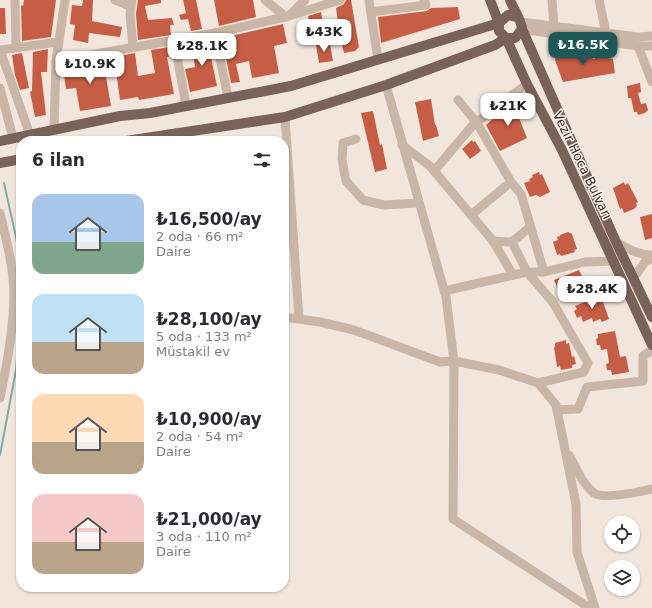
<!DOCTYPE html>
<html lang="tr">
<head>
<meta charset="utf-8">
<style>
	:root { --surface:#fff; --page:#f2f2f3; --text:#2b2b33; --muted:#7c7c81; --accent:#1d5758 }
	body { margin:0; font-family:"DejaVu Sans",sans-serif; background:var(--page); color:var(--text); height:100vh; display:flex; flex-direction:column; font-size:15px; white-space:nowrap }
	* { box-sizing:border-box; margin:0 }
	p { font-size:13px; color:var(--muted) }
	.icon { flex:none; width:22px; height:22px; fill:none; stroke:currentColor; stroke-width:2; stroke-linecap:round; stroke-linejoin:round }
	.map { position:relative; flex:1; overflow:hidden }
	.drawer { position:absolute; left:16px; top:136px; width:273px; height:456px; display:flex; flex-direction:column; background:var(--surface); border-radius:16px; box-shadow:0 1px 3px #0004 }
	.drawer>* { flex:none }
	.buttons { position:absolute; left:604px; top:516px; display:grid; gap:8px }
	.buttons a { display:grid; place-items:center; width:36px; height:36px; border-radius:50%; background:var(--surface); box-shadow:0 1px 3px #0004; font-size:20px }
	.price { position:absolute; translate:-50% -34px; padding:0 9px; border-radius:8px; background:#fff; color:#222; font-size:13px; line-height:26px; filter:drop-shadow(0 1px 2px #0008) }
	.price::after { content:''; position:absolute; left:50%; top:24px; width:12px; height:9px; margin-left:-6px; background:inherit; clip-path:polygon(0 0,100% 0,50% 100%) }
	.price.on { background:var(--accent); color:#fff }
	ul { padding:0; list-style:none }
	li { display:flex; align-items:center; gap:12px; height:100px; padding:0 16px }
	li span { display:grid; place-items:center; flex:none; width:112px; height:80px; border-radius:12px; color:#555 }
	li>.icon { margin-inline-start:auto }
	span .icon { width:48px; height:48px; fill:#fffc; stroke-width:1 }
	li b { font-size:17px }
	h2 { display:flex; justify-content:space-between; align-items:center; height:48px; padding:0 16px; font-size:17px }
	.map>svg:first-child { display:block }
</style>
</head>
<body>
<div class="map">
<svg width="652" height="608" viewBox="0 0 652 608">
	<rect width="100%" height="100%" fill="#f2e6dc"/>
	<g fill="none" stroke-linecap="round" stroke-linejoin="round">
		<g stroke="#7aafaf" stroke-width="2">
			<polyline points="4,183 19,251 21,275"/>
			<polyline points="0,455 16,370 21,311"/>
		</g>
	</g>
	<g fill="#c65e45">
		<polygon points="24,0 56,0 51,37 22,41 21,5 23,6"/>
		<polygon points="83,0 93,0 92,21 122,27 120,37 89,33 88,43 73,40 75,25 70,24 72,5 82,6"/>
		<polygon points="138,0 161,0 161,3 145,6 148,20 172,18 174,25 170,25 171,35 138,40 136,14"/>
		<polygon points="183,0 196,0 202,29 191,31 188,19 181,20 179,15 186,13"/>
		<polygon points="214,0 253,0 256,17 219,26"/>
		<polygon points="346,0 351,0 359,47 355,51 344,53 340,36 328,39 327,32 339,30 336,8 344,4"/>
		<polygon points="458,7 460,19 381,43 378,17 427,11 431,8"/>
		<polygon points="0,8 5,8 6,34 0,34"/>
		<polygon points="321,12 324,28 311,30 308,16"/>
		<polygon points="283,24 287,43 274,46 279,73 252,78 249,61 236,64 240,82 231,83 222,38"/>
		<polygon points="210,40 214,57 211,57 217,86 190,92 185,69 195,67 191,43"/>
		<polygon points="330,43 333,61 319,63 316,45"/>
		<polygon points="169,47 171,56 167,57 174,94 139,100 138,97 120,100 114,57 135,53 138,76 155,73 151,50"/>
		<polygon points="48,49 47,72 41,72 46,115 35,117 30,92 32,91 33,52"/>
		<polygon points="563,51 595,59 594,56 613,59 615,73 563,82 555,60 557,54"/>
		<polygon points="22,53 29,88 20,90 15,75 12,55"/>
		<polygon points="103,59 111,106 80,111 76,88 66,89 64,75 75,73 74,65"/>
		<polygon points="640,83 641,92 638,93 641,104 646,103 648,110 645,113 638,115 637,112 634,112 631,98 628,98 627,86"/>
		<polygon points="431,99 435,125 436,125 439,136 423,141 415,102"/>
		<polygon points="520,104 524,117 519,118 527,138 500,151 486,125 505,108"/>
		<polygon points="373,111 380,145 382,144 387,169 375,172 361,113"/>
		<polygon points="472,140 473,142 475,141 481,151 470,159 462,149"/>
		<polygon points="539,172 540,175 542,174 550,192 540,197 536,195 530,197 524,183 530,181 529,179 533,177 532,175"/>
		<polygon points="624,182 625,185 628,183 638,202 636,203 637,206 634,209 624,213 622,208 620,209 613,188"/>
		<polygon points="652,214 652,238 645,240 640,217"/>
		<polygon points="568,232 572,234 577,249 574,250 575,252 561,256 560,254 557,255 553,242 558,240 557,237 560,236 560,235"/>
		<polygon points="579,270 587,287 563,299 554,280"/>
		<polygon points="599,296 600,299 602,299 609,319 602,322 600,319 593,322 592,318 583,322 581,316 577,318 574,311 577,309 575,306"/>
		<polygon points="615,331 620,357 626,356 629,372 612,375 611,370 607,370 606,364 609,363 607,349 601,350 600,345 597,345 596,339 598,338 598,334"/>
		<polygon points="566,340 566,344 569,343 572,357 574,356 576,364 572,365 572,368 561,370 560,366 557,367 554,347 555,347 555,343"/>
	</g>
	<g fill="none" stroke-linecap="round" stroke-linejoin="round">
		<g stroke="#cab6a7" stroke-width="9">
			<polyline points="15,0 16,47"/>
			<polyline points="115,0 131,7"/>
			<polyline points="132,0 130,14 133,47"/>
			<polyline points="265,0 286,17"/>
			<polyline points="369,0 378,60"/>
			<polyline points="552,0 554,27"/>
			<polyline points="599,0 606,33"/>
			<polyline points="371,12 426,5 424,0"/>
			<polyline points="290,15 305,0"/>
			<polyline points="521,22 638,37 652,36"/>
			<polyline points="522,29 638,46 652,46"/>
			<polyline points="215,33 228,98"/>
			<polyline points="174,40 186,105"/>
			<polyline points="638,46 652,82"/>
			<polyline points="0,50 30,135"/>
			<polyline points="0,50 58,42"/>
			<polyline points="56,61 215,33 289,16 340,0"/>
			<polyline points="386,85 446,297 454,361 453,519 590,608"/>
			<polyline points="0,88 13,138"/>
			<polyline points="458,100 477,123 511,182 521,194 544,272"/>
			<polyline points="285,117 299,319"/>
			<polyline points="54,129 56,61 65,0"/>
			<polyline points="178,132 178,141"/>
			<polyline points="356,139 343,143 342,160 346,181 363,200 384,205 419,203"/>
			<polyline points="402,145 430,166 493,241 512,242 527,272 552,301 588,363 584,372 538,383"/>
			<polyline points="434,171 473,125 527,84"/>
			<path d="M 0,213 C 6,238 13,265 14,292 C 14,328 7,363 0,398"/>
			<polyline points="471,215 511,182"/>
			<polyline points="493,241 513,275"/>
			<polyline points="512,242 530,227"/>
			<path d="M 616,242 C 628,249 638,255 652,255"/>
			<polyline points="633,279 645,262 652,258"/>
			<polyline points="444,291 527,272 544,272 585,262 615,261"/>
			<polyline points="284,317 320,322 354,330 440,362 454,361 499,370 538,383 556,405 576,504 577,552 595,608"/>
			<polyline points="557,410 578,409 587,387 643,381 643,356 652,350"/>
			<path d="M 569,455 C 576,467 582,484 594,493 C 604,500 639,492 652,489"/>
		</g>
		<g stroke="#796259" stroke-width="10">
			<polyline points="490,0 499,23 499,31 506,38 527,84 562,150 652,345"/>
			<path d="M 510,0 C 513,8 522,21 522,29 L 616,242 L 652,317"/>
			<polyline points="0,141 120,116 150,113 291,86 499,23 508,15 517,17"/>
			<polyline points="126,141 285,117 386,85 495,45 506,38 515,38 522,29"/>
			<polyline points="0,163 21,159"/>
		</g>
	</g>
	<g text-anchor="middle" stroke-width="3" stroke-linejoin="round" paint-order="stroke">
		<g font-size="13" fill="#372c28" stroke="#faf1e8">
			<text transform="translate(583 165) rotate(64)" y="5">Vezir Hoca Bulvarı</text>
		</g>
	</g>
</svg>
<div class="buttons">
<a><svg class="icon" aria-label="locate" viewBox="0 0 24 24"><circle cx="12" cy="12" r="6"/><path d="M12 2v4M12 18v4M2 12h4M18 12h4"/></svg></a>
<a><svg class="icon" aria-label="layers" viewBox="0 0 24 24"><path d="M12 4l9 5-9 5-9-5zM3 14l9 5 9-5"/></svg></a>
</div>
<b class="price" style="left:324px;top:53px">₺43K</b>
<b class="price on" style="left:583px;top:66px">₺16.5K</b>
<b class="price" style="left:202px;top:67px">₺28.1K</b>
<b class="price" style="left:90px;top:85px">₺10.9K</b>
<b class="price" style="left:508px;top:127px">₺21K</b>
<b class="price" style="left:592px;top:310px">₺28.4K</b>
<section class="drawer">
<h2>6 ilan<svg class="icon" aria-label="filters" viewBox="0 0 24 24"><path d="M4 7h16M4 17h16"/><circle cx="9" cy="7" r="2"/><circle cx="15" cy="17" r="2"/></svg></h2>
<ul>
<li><span style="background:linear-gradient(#a9c7e8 60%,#7fa58c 0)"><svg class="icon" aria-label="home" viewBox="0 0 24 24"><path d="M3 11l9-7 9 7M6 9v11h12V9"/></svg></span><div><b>₺16,500/ay</b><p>2 oda · 66 m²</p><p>Daire</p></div></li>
<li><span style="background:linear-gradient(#bfe0f5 60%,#b9a48a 0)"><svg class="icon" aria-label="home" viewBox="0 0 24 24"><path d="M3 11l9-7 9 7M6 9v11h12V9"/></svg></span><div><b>₺28,100/ay</b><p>5 oda · 133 m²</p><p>Müstakil ev</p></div></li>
<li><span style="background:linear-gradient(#ffd9b3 60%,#b9a48a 0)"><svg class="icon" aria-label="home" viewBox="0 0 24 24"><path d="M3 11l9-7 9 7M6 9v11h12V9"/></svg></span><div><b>₺10,900/ay</b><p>2 oda · 54 m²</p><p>Daire</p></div></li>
<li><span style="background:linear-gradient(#f6c9c9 60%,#b9a48a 0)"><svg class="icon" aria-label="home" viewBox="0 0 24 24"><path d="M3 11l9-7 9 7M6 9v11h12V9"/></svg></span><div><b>₺21,000/ay</b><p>3 oda · 110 m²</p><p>Daire</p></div></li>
</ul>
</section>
</div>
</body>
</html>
